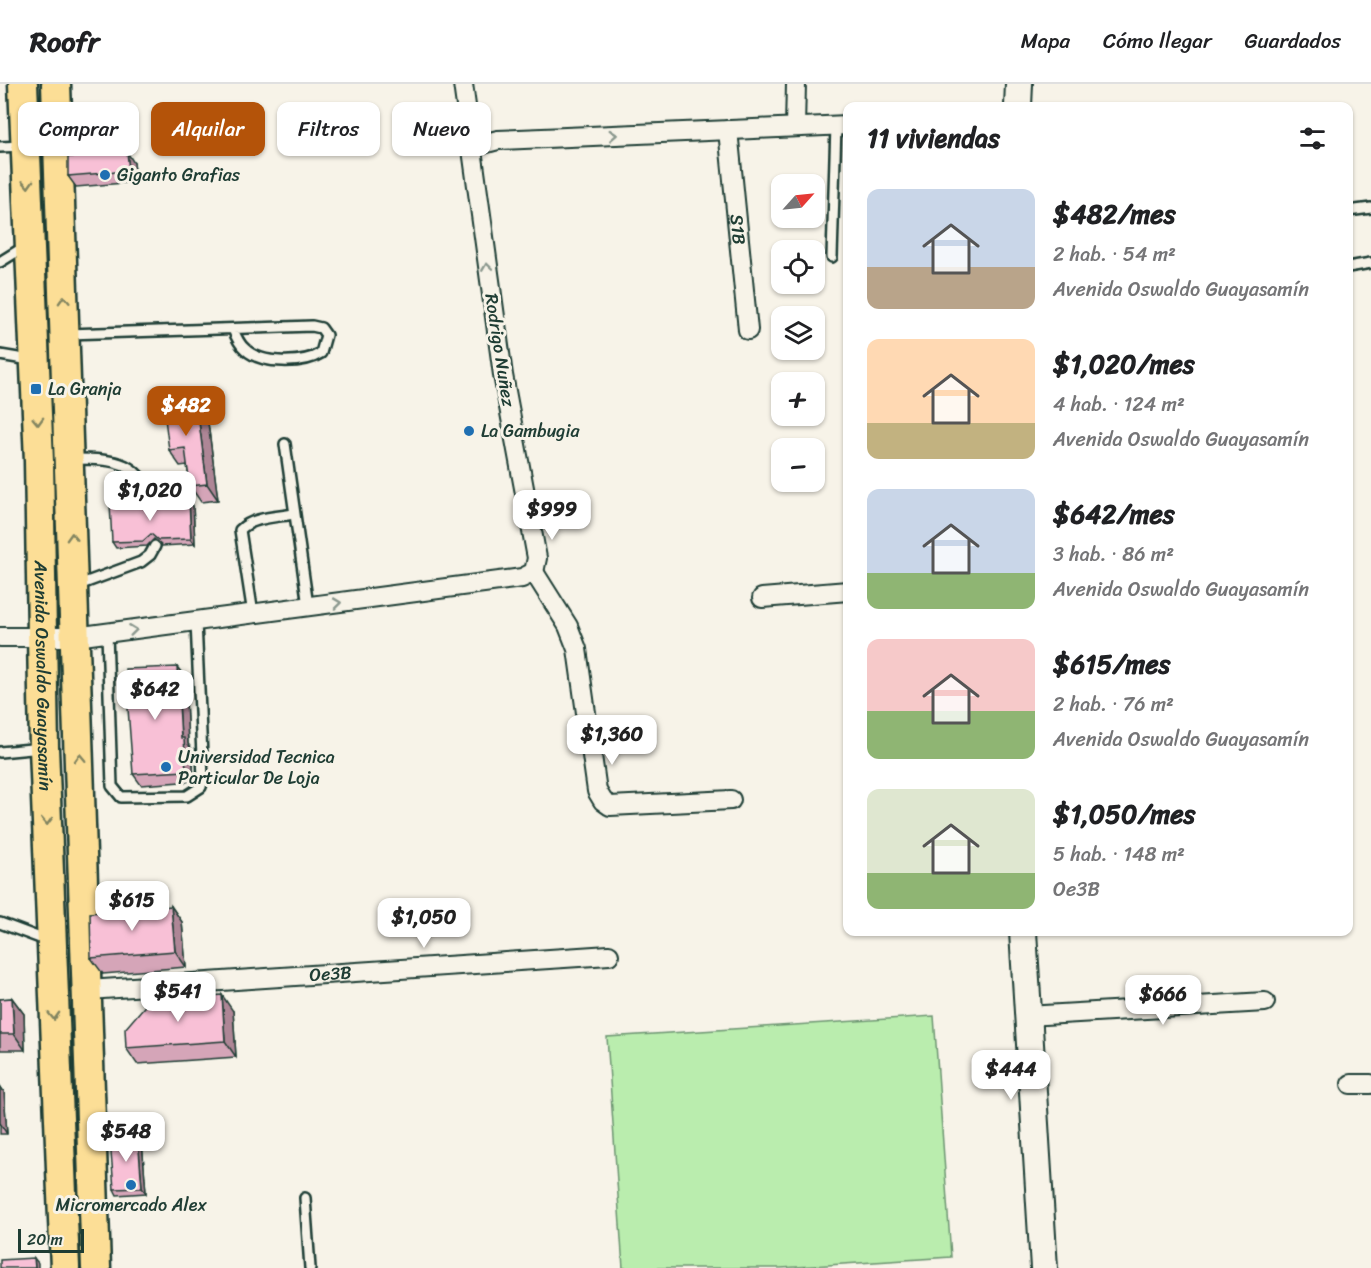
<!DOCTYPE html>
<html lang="es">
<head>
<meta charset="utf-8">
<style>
	:root { --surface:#fff; --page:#f6f6f6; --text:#202124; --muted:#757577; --line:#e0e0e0; --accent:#b45309 }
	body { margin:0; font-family:Sriracha,sans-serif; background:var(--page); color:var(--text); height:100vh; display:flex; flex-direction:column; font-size:22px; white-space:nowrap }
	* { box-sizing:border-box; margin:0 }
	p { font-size:20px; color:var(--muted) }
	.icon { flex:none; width:33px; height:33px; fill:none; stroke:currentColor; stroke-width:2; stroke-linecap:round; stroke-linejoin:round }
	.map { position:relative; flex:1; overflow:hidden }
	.drawer { position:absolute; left:843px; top:18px; width:510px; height:834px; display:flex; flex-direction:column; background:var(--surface); border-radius:12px; box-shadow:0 2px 4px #0004 }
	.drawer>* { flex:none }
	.guide { position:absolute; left:18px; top:18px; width:570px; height:54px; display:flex; gap:12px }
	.needle { width:39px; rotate:63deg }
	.controls { position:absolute; left:771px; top:90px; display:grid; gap:12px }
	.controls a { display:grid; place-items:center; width:54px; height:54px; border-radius:12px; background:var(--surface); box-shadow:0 2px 4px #0004; font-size:30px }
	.scale { position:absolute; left:18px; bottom:15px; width:66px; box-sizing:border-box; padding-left:6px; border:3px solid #1f3d34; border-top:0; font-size:16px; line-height:21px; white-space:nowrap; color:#1f3d34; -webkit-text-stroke:4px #f7f3e8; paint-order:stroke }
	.price { position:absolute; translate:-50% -51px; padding:0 14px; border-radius:12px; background:#fff; color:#222; font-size:20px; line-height:39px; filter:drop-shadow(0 2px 3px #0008) }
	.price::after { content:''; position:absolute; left:50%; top:36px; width:18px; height:14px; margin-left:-9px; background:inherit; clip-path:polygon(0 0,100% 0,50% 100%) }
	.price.selected { background:var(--accent); color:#fff }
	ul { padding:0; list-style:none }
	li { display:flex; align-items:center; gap:18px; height:150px; padding:0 24px }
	li span { display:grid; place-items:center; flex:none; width:168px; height:120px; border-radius:12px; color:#555 }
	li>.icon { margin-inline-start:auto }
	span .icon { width:72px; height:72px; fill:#fffc; stroke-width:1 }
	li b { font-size:26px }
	h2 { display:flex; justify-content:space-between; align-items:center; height:72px; padding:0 24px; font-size:26px }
	.pill { padding:0 21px; border-radius:12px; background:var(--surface); box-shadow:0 2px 4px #0004; font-size:21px; line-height:54px }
	.pill.selected { background:var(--accent); color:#fff }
	header { display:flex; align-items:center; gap:36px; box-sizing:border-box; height:84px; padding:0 30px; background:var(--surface); border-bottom:2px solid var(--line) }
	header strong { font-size:28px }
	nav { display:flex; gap:33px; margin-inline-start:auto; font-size:21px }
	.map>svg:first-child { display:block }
</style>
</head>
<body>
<header>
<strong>Roofr</strong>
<nav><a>Mapa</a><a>Cómo llegar</a><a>Guardados</a></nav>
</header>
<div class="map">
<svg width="1371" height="1184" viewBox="0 0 1371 1184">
	<rect width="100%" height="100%" fill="#f7f3e8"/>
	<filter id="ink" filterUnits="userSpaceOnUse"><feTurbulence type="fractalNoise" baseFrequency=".0167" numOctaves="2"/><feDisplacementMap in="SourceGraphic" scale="12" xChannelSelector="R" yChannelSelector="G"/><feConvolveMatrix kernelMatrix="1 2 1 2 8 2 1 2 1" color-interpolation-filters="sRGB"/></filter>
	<g filter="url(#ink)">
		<polygon fill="#baedae" stroke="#6c9571" stroke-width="1.5" points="934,932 951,1173 781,1184 623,1184 607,953"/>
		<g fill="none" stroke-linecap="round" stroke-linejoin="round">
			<g stroke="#1f3d34" stroke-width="14">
				<g id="lane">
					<polyline points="0,63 23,62"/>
					<polyline points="1348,127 1371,124"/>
					<polyline points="832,173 836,41"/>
					<polyline points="0,178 24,163"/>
					<polyline points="1348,183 1371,179"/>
					<path d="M 68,250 L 312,242 L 321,244 L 326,251 L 321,269 C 304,280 261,281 245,265 C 239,260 236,253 233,245"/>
					<polyline points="0,271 30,276"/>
					<polyline points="285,360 308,522"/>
					<path d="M 72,375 C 116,375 142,376 154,424"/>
					<polyline points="76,502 141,478 150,471 155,462"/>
					<path d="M 253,530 L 240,446 C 252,433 277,433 294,430"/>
					<polyline points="107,549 112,702 121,713 187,712 201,703 203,694 196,538"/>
					<polyline points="0,668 42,664"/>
					<polyline points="0,839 48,857"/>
					<polyline points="305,1114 310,1184"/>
				</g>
			</g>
			<g stroke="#1f3d34" stroke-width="22">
				<g id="street">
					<polyline points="795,43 796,0"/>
					<path id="s1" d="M 728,46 L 748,246"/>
					<polyline points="471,63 498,56 848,41"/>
					<polyline points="534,488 568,542 577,565 597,707 603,717 610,722 731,716"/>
					<polyline points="762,514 848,507"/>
					<polyline points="0,553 75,553 522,494 534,488 537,474 503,291 463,0"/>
					<path id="s2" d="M 88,906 L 609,871"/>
					<polyline points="1027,932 1265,918"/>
					<polyline points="1351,1000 1371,1000"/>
				</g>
			</g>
			<g stroke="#1f3d34" stroke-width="30">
				<g id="secondary">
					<polyline points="1018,22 1019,0"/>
					<polyline points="1023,848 1044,1184"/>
				</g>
			</g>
			<g stroke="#1f3d34" stroke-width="33">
				<g id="primary">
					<path id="s3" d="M 23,0 L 39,377 L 44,664 L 65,1184"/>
					<polyline points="56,0 96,1184"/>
				</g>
			</g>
			<use href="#lane" stroke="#f7f3e8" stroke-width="9"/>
			<use href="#street" stroke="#f7f3e8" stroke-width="18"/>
			<use href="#secondary" stroke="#f7f3e8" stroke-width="26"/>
			<use href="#primary" stroke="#fcde96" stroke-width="28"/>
		</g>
		<g fill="#d5a5b8" stroke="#1f3d34" stroke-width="1.5">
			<polygon points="134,79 136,98 76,103 68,92"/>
			<polygon points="207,331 218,416 201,418 190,402 187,381 180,382 169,366"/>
			<polygon points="189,417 193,422 195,460 162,462 154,455 147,462 116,464 112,458 149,425"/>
			<polygon points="177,583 185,593 188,660 192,665 194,697 141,701 133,690"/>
			<polygon points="171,822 182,838 186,883 103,890 91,874"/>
			<polygon points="12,914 24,930 25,966 0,966 0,915"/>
			<polygon points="233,927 236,973 137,980 126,964"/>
			<polygon points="0,1002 4,1008 7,1050 0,1050"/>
			<polygon points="138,1053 142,1058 146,1109 117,1111 114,1105"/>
		</g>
		<g fill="#ae8696" stroke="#1f3d34" stroke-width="1.5">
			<polygon points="127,68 134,79 136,98 129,87"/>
			<polygon points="196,315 207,331 218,416 207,400"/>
			<polygon points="189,417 193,422 195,460 191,455"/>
			<polygon points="177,583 185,593 188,660 192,665 194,697 186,687 181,654"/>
			<polygon points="171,822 182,838 186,883 175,867"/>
			<polygon points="222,911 233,927 236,973 225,957"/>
			<polygon points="12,914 24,930 25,966 14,950"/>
			<polygon points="0,1002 4,1008 7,1050 0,1039"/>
			<polygon points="138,1053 142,1058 146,1109 142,1104"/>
			<polygon points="34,1174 38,1179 38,1184 35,1184"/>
		</g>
		<g fill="#f8c0d6" stroke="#1f3d34" stroke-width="1.5">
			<polygon points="127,68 129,87 68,92 68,73"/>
			<polygon points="196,315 207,400 190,402 185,364 169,366 163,319"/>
			<polygon points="189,417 191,455 158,456 151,450 143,457 112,458 110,420 143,419 149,425 155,423 157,418"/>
			<polygon points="177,583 181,654 184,654 186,687 133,690 125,585"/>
			<polygon points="171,822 175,867 91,874 90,829"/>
			<polygon points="222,911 225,957 126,964 125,945 149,917"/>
			<polygon points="12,914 14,950 0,950 0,915"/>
			<polygon points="138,1053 142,1104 114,1105 110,1055"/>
			<polygon points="34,1174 35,1184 0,1184 0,1176"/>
		</g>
		<defs><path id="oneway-chevron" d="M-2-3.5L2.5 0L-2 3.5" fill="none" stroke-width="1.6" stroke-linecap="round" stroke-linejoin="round" transform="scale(1.5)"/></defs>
		<g stroke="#8b988e">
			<use href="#oneway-chevron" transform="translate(613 51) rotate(-3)"/>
			<use href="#oneway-chevron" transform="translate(487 183) rotate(-98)"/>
			<use href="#oneway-chevron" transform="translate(337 519) rotate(-7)"/>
			<use href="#oneway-chevron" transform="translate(133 546) rotate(-7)"/>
		</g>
		<g stroke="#828560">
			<use href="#oneway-chevron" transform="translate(28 100) rotate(87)"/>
			<use href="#oneway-chevron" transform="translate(64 216) rotate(-92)"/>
			<use href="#oneway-chevron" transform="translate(38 337) rotate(88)"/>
			<use href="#oneway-chevron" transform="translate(72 453) rotate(-92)"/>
			<use href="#oneway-chevron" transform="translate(80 674) rotate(-92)"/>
			<use href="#oneway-chevron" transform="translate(47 737) rotate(88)"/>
			<use href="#oneway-chevron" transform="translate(54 932) rotate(88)"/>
		</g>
	</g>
	<g fill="#1f6fb2" stroke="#f7f3e8" stroke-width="2">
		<circle cx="105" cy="91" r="6"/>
		<rect x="30" y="299" width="12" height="12" rx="3"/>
		<circle cx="469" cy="347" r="6"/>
		<circle cx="166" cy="683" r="6"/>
		<circle cx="131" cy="1101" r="6"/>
	</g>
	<g text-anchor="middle" stroke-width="6" stroke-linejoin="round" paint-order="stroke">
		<g font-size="18" fill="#1f3d34" stroke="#f7f3e8" text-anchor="start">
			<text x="117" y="97">Giganto Grafias</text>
			<text x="48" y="311">La Granja</text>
			<text x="481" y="353">La Gambugia</text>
			<text x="178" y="679">Universidad Tecnica<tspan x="178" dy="21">Particular De Loja</tspan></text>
			<text x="131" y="1127" text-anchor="middle">Micromercado Alex</text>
		</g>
		<g font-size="18" fill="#1f3d34" stroke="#f7f3e8">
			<text dy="6" stroke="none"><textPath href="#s1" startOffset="100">S1B</textPath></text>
			<text transform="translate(500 266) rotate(81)" y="6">Rodrigo Nuñez</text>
			<text dy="6" stroke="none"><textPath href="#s3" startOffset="592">Avenida Oswaldo Guayasamín</textPath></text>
			<text dy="6" stroke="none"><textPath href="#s2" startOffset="243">Oe3B</textPath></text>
		</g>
	</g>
</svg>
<div class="controls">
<a><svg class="needle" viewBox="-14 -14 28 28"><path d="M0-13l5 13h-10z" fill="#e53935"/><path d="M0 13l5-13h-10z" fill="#757577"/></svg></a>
<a><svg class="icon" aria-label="locate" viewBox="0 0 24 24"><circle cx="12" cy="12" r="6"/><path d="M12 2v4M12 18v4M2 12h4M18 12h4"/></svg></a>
<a><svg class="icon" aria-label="layers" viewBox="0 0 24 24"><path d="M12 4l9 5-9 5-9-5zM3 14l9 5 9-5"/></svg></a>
<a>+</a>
<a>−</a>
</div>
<div class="scale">20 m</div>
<b class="price selected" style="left:186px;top:353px">$482</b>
<b class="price" style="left:150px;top:438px">$1,020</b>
<b class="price" style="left:552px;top:457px">$999</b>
<b class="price" style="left:155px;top:637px">$642</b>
<b class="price" style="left:612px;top:682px">$1,360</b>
<b class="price" style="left:132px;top:848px">$615</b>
<b class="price" style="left:424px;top:865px">$1,050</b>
<b class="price" style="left:178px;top:939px">$541</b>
<b class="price" style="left:1163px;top:942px">$666</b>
<b class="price" style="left:1011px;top:1017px">$444</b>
<b class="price" style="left:126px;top:1079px">$548</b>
<div class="guide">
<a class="pill">Comprar</a>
<a class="pill selected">Alquilar</a>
<a class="pill">Filtros</a>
<a class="pill">Nuevo</a>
</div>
<section class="drawer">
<h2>11 viviendas<svg class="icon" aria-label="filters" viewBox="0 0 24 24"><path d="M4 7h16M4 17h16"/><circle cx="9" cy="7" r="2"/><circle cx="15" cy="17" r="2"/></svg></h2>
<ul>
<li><span style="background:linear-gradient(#c9d6e8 65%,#b9a48a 0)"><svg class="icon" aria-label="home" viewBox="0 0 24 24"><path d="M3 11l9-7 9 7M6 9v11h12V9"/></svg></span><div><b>$482/mes</b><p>2 hab. · 54 m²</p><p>Avenida Oswaldo Guayasamín</p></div></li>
<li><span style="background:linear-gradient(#ffd9b3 70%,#c2b280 0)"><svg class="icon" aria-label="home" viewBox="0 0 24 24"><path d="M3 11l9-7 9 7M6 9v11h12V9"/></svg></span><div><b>$1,020/mes</b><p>4 hab. · 124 m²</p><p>Avenida Oswaldo Guayasamín</p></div></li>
<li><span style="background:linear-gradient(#c9d6e8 70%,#8fb573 0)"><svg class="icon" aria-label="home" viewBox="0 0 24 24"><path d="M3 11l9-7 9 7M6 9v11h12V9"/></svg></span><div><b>$642/mes</b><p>3 hab. · 86 m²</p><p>Avenida Oswaldo Guayasamín</p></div></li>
<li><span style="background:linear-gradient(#f6c9c9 60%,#8fb573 0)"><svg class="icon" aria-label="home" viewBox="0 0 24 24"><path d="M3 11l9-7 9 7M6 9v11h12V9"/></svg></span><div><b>$615/mes</b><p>2 hab. · 76 m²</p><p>Avenida Oswaldo Guayasamín</p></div></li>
<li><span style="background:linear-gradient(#dfe7d0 70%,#8fb573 0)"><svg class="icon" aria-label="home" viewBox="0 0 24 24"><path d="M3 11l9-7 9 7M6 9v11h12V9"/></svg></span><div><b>$1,050/mes</b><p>5 hab. · 148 m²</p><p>Oe3B</p></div></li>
</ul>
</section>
</div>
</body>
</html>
